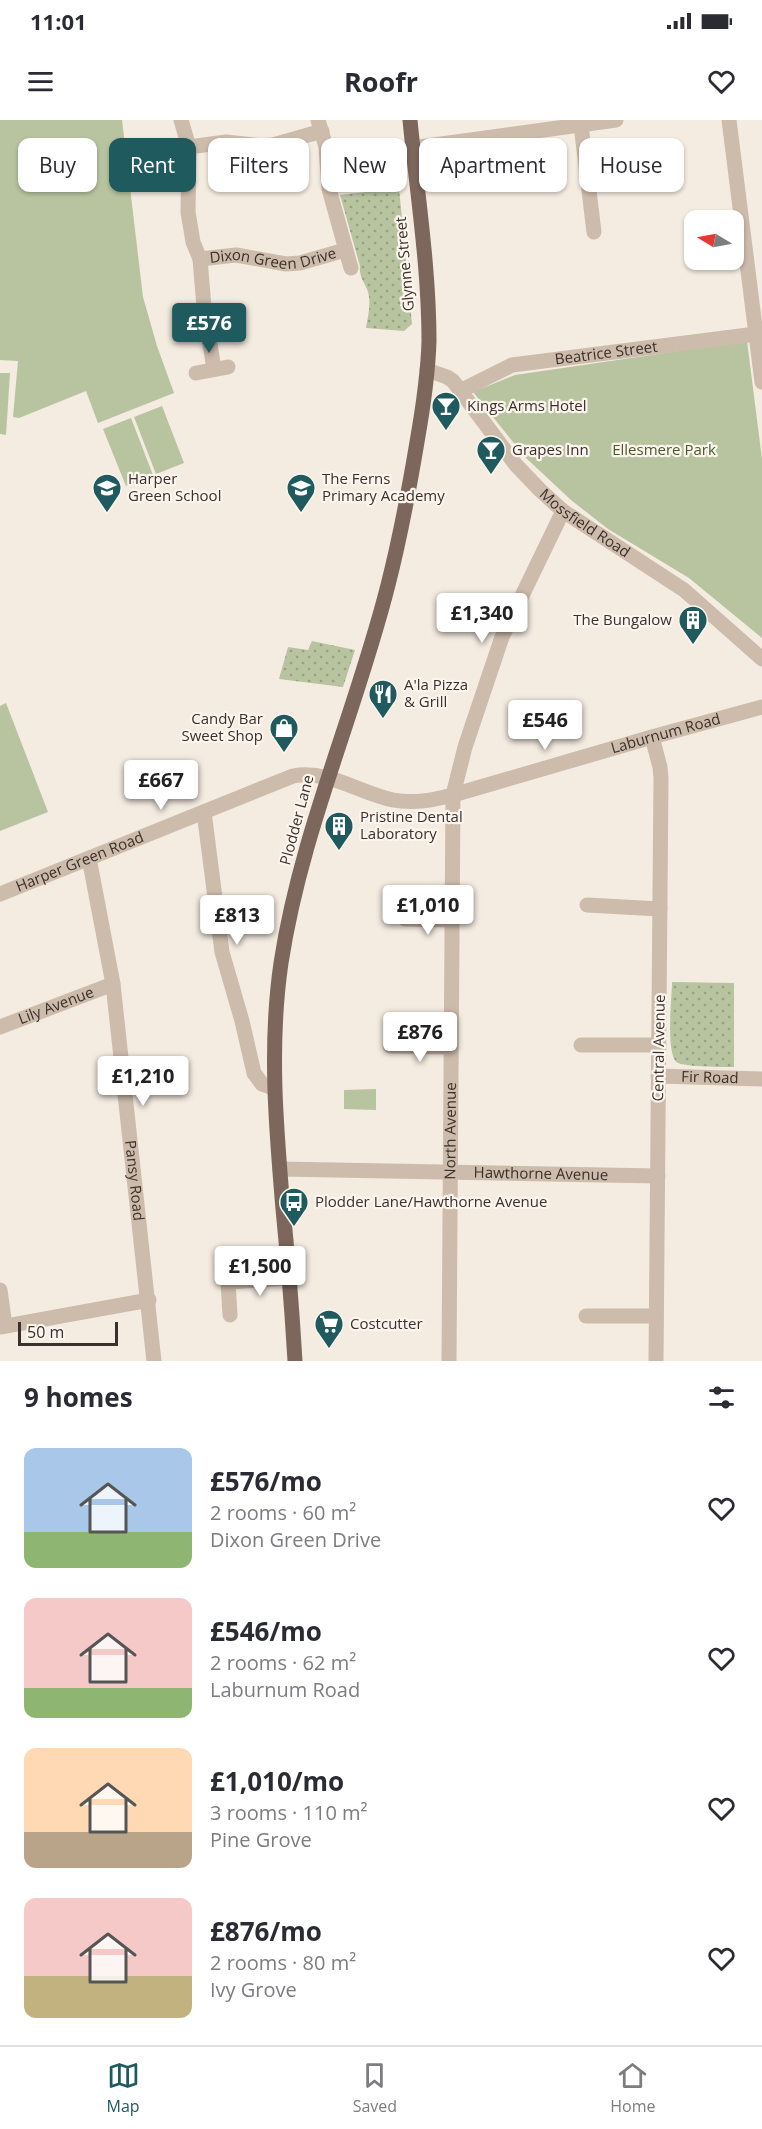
<!DOCTYPE html>
<html lang="en">
<head>
<meta charset="utf-8">
<style>
	:root { --surface:#fff; --page:#f7f7f7; --text:#2b2b33; --muted:#7c7c81; --line:#e1e1e2; --accent:#1f5a5e }
	body { margin:0; font-family:"Open Sans",sans-serif; background:var(--page); color:var(--text); height:100vh; display:flex; flex-direction:column; font-size:22px; white-space:nowrap }
	* { box-sizing:border-box; margin:0 }
	p { font-size:20px; color:var(--muted) }
	.icon { flex:none; width:33px; height:33px; fill:none; stroke:currentColor; stroke-width:2; stroke-linecap:round; stroke-linejoin:round }
	.map { position:relative; height:1241px; overflow:hidden }
	.sheet { display:flex; flex-direction:column; background:var(--surface); flex:1 }
	.sheet>* { flex:none }
	.top-card { position:absolute; left:18px; top:18px; width:726px; height:54px; display:flex; gap:12px }
	.needle { width:39px; rotate:280deg }
	.buttons { position:absolute; left:684px; top:90px; display:grid; gap:12px }
	.buttons a { display:grid; place-items:center; width:60px; height:60px; border-radius:12px; background:var(--surface); box-shadow:0 2px 4px #0004; font-size:30px }
	.scale { position:absolute; left:18px; bottom:15px; width:100px; box-sizing:border-box; padding-left:6px; border:3px solid #3b302b; border-top:0; font-size:16px; line-height:21px; white-space:nowrap; color:#3b302b; -webkit-text-stroke:4px #fbf5ee; paint-order:stroke }
	.price { position:absolute; translate:-50% -51px; padding:0 14px; border-radius:6px; background:#fff; color:#222; font-size:20px; line-height:39px; filter:drop-shadow(0 2px 3px #0008) }
	.price::after { content:''; position:absolute; left:50%; top:36px; width:18px; height:14px; margin-left:-9px; background:inherit; clip-path:polygon(0 0,100% 0,50% 100%) }
	.price.current { background:var(--accent); color:#fff }
	ul { padding:0; list-style:none }
	li { display:flex; align-items:center; gap:18px; height:150px; padding:0 24px }
	li span { display:grid; place-items:center; flex:none; width:168px; height:120px; border-radius:12px; color:#555 }
	li>.icon { margin-inline-start:auto }
	span .icon { width:72px; height:72px; fill:#fffc; stroke-width:1 }
	li b { font-size:26px }
	h2 { display:flex; justify-content:space-between; align-items:center; height:72px; padding:0 24px; font-size:26px }
	.pill { padding:0 21px; border-radius:12px; background:var(--surface); box-shadow:0 2px 4px #0004; font-size:21px; line-height:54px }
	.pill.current { background:var(--accent); color:#fff }
	.status { display:flex; justify-content:space-between; align-items:center; height:42px; padding:0 30px; background:var(--surface); direction:ltr }
	.status svg { height:16px; fill:currentColor }
	header { display:flex; justify-content:space-between; align-items:center; height:78px; padding:0 24px; background:var(--surface); font-size:27px; font-weight:700 }
	.tabs { display:flex; justify-content:space-around; align-items:center; height:84px; border-top:2px solid var(--line); background:var(--surface); font-size:16px; color:var(--muted) }
	.tabs a { display:grid; justify-items:center; gap:3px }
	.tabs .current { color:var(--accent) }
	.map>svg:first-child { display:block }
</style>
</head>
<body>
<div class="status"><b>11:01</b><svg viewBox="0 0 49 12"><path d="M0 12V9h3v3zM5 12V6h3v6zM10 12V3h3v9zM15 12V0h3v12zM26 1h20v11H26zM47 4h2v5h-2z"/></svg></div>
<header><svg class="icon" aria-label="menu" viewBox="0 0 24 24"><path d="M4 6h16M4 12h16M4 18h16"/></svg>Roofr<svg class="icon" aria-label="heart" viewBox="0 0 24 24"><path d="M12 20l-8-8c-3-5 5-10 8-4 3-6 11-1 8 4z"/></svg></header>
<div class="map">
<svg width="762" height="1241" viewBox="0 0 762 1241">
	<defs>
		<pattern id="grass-dots" width="8" height="8" patternUnits="userSpaceOnUse" patternTransform="scale(1.5)"><rect width="8" height="8" fill="#b8c4a0"/><path d="M2 2h.1M6 6h.1" fill="none" stroke="#97a083" stroke-width="1.8" stroke-linecap="round"/></pattern>
	</defs>
	<rect width="100%" height="100%" fill="#f4ebe1"/>
	<g fill="url(#grass-dots)">
		<path d="M 399,68 L 412,204 L 404,211 L 366,208 C 368,196 372,181 367,169 C 363,160 359,156 360,146 L 340,75 Z"/>
		<polygon points="312,521 355,530 343,567 279,559 288,527 308,530"/>
		<path d="M 672,862 L 734,863 L 734,947 C 722,947 687,947 678,943 C 665,936 672,877 672,862 Z"/>
	</g>
	<g fill="#b8c4a0">
		<polygon points="0,0 122,0 143,177 157,226 174,273 98,303 86,271 19,298 13,297 18,241 0,240"/>
		<polygon points="747,221 762,339 762,518 689,458 608,409 571,380 525,337 473,272 515,255"/>
		<polygon points="0,253 10,253 6,315 0,314"/>
		<polygon points="162,286 184,343 156,354 134,297"/>
		<polygon points="131,298 153,355 126,366 103,309"/>
		<polygon points="6,583 48,692 0,711 0,586"/>
		<polygon points="376,969 376,990 344,989 344,970"/>
	</g>
	<g fill="none" stroke-linecap="round" stroke-linejoin="round">
		<g stroke="#cdbbac" stroke-width="15">
			<polyline points="181,0 189,27 188,92 193,122 200,139 204,187 214,249"/>
			<polyline points="318,0 326,27 329,69 351,148"/>
			<polyline points="729,0 762,262"/>
			<polyline points="581,5 594,112"/>
			<polyline points="189,27 226,22 262,26 273,25 322,11"/>
			<polyline points="412,28 616,0"/>
			<path id="s1" d="M 200,139 L 236,135 L 286,144 L 300,143 L 345,130"/>
			<path id="s2" d="M 427,250 L 447,257 L 453,261 L 516,345 L 540,370 L 563,391 L 684,470 L 762,539"/>
			<polyline points="196,253 228,247"/>
			<path id="s3" d="M 460,271 L 512,245 L 756,214"/>
			<polyline points="652,617 660,647 661,658 656,1241"/>
			<polyline points="204,692 222,832 242,901 254,953 262,964 273,968"/>
			<path id="s4" d="M 89,738 L 113,864 L 154,1241"/>
			<path id="s5" d="M 0,774 L 293,656 C 327,649 360,673 393,680 C 414,684 433,680 453,675 L 652,617 L 762,587"/>
			<polyline points="587,785 660,789"/>
			<polyline points="405,799 453,800"/>
			<path id="s6" d="M 0,907 L 113,864"/>
			<polyline points="581,925 659,925"/>
			<polyline points="390,926 451,927"/>
			<path id="s7" d="M 658,956 L 762,959"/>
			<path id="s8" d="M 280,1049 L 658,1056"/>
			<polyline points="0,1170 5,1206"/>
			<polyline points="230,1195 228,1162 289,1158"/>
			<polyline points="586,1196 656,1196"/>
			<polyline points="0,1207 149,1180"/>
			<path id="s9" d="M 449,1241 L 453,675 L 465,627 L 502,517 L 563,391"/>
		</g>
		<path stroke="#7d675c" stroke-width="15" d="M 295,1241 C 292,1190 288,1140 283,1089 C 276,1007 269,925 281,843 C 301,712 356,592 388,465 C 400,418 409,370 417,322 C 423,288 428,255 429,221 C 429,147 417,73 410,0"/>
	</g>
	<defs>
		<g id="bar-pin" transform="scale(1.5)"><path d="M0 17L-7.5 6A9.5 9.5 0 1 1 7.5 6Z" fill="#1f5a5e" stroke="#fbf5ee"/><path d="M-6-5H6L.8 .8V4.5H3.5V6h-7V4.5H-.8V.8Z" fill="#fff"/></g>
		<g id="school-pin" transform="scale(1.5)"><path d="M0 17L-7.5 6A9.5 9.5 0 1 1 7.5 6Z" fill="#1f5a5e" stroke="#fbf5ee"/><path d="M0-5L7-2L0 1L-7-2ZM-4 1L0 2.5L4 1V4Q0 6-4 4Z" fill="#fff"/></g>
		<g id="building-pin" transform="scale(1.5)"><path d="M0 17L-7.5 6A9.5 9.5 0 1 1 7.5 6Z" fill="#1f5a5e" stroke="#fbf5ee"/><path d="M-4-6H4V6H1V3H-1V6H-4ZM-2.5-4.3h1.7v1.8h-1.7ZM.8-4.3h1.7v1.8H.8ZM-2.5-1h1.7V.8h-1.7ZM.8-1h1.7V.8H.8Z" fill="#fff"/></g>
		<g id="restaurant-pin" transform="scale(1.5)"><path d="M0 17L-7.5 6A9.5 9.5 0 1 1 7.5 6Z" fill="#1f5a5e" stroke="#fbf5ee"/><path d="M-5-6h1v4h1v-4h1v4h1v-4h1v5L-1.5 .5V6h-2V.5L-5-1ZM5-6V6H3V1.5H1.5Q1.5-4 5-6Z" fill="#fff"/></g>
		<g id="shop-pin" transform="scale(1.5)"><path d="M0 17L-7.5 6A9.5 9.5 0 1 1 7.5 6Z" fill="#1f5a5e" stroke="#fbf5ee"/><path d="M-5-2.5h2.3a2.7 3.5 0 0 1 5.4 0H5L5.5 6h-11ZM-1.5-2.5h3a1.5 2.3 0 0 0-3 0Z" fill="#fff"/></g>
		<g id="bus-pin" transform="scale(1.5)"><path d="M0 17L-7.5 6A9.5 9.5 0 1 1 7.5 6Z" fill="#1f5a5e" stroke="#fbf5ee"/><path d="M-5-6H5V4H4V6H2V4H-2V6H-4V4H-5ZM-3.5-4V0h7V-4ZM-3.5 1.2v1.5H-2V1.2ZM2 1.2v1.5H3.5V1.2Z" fill="#fff"/></g>
		<g id="supermarket-pin" transform="scale(1.5)"><path d="M0 17L-7.5 6A9.5 9.5 0 1 1 7.5 6Z" fill="#1f5a5e" stroke="#fbf5ee"/><path d="M-6-5.5h2.5l.6 2H6L4.5 2H-2.5L-4.4-4H-6ZM-1.5 3.2a1.3 1.3 0 1 0 .1 0ZM3 3.2a1.3 1.3 0 1 0 .1 0Z" fill="#fff"/></g>
	</defs>
	<g fill-rule="evenodd">
		<use href="#bar-pin" x="446" y="286"/>
		<use href="#bar-pin" x="491" y="330"/>
		<use href="#school-pin" x="107" y="368"/>
		<use href="#school-pin" x="301" y="368"/>
		<use href="#building-pin" x="693" y="500"/>
		<use href="#restaurant-pin" x="383" y="574"/>
		<use href="#shop-pin" x="284" y="608"/>
		<use href="#building-pin" x="339" y="706"/>
		<use href="#bus-pin" x="294" y="1082"/>
		<use href="#supermarket-pin" x="329" y="1204"/>
	</g>
	<g text-anchor="middle" stroke-width="4.5" stroke-linejoin="round" paint-order="stroke">
		<g font-size="15" fill="#3b302b" stroke="#fbf5ee">
			<text dy="5" stroke="none"><textPath href="#s1" startOffset="74">Dixon Green Drive</textPath></text>
			<text transform="translate(405 144) rotate(-95)" y="5">Glynne Street</text>
			<text dy="5" stroke="none"><textPath href="#s3" startOffset="153">Beatrice Street</textPath></text>
			<text dy="5" stroke="none"><textPath href="#s2" startOffset="224">Mossfield Road</textPath></text>
			<text dy="5" stroke="none"><textPath href="#s5" startOffset="702">Laburnum Road</textPath></text>
			<text transform="translate(297 700) rotate(-75)" y="5">Plodder Lane</text>
			<text dy="5" stroke="none"><textPath href="#s5" startOffset="86">Harper Green Road</textPath></text>
			<text dy="5" stroke="none"><textPath href="#s6" startOffset="60">Lily Avenue</textPath></text>
			<text transform="translate(659 928) rotate(-89)" y="5">Central Avenue</text>
			<text dy="5" stroke="none"><textPath href="#s7" startOffset="52">Fir Road</textPath></text>
			<text dy="5" stroke="none"><textPath href="#s9" startOffset="230">North Avenue</textPath></text>
			<text dy="5" stroke="none"><textPath href="#s8" startOffset="261">Hawthorne Avenue</textPath></text>
			<text dy="5" stroke="none"><textPath href="#s4" startOffset="326">Pansy Road</textPath></text>
		</g>
		<g font-size="15" fill="#3b302b" stroke="#fbf5ee" text-anchor="start">
			<text x="467" y="291">Kings Arms Hotel</text>
			<text x="512" y="335">Grapes Inn</text>
			<text x="128" y="364">Harper<tspan x="128" dy="17">Green School</tspan></text>
			<text x="322" y="364">The Ferns<tspan x="322" dy="17">Primary Academy</tspan></text>
			<text x="672" y="505" text-anchor="end">The Bungalow</text>
			<text x="404" y="570">A'la Pizza<tspan x="404" dy="17">&amp; Grill</tspan></text>
			<text x="263" y="604" text-anchor="end">Candy Bar<tspan x="263" dy="17">Sweet Shop</tspan></text>
			<text x="360" y="702">Pristine Dental<tspan x="360" dy="17">Laboratory</tspan></text>
			<text x="315" y="1087">Plodder Lane/Hawthorne Avenue</text>
			<text x="350" y="1209">Costcutter</text>
		</g>
		<g font-size="15" fill="#4a5a2e" stroke="#fbf5ee">
			<text x="664" y="335">Ellesmere Park</text>
		</g>
	</g>
</svg>
<div class="buttons">
<a><svg class="needle" viewBox="-14 -14 28 28"><path d="M0-13l5 13h-10z" fill="#e53935"/><path d="M0 13l5-13h-10z" fill="#7c7c81"/></svg></a>
</div>
<div class="scale">50 m</div>
<b class="price current" style="left:209px;top:234px">£576</b>
<b class="price" style="left:482px;top:524px">£1,340</b>
<b class="price" style="left:545px;top:631px">£546</b>
<b class="price" style="left:161px;top:691px">£667</b>
<b class="price" style="left:428px;top:816px">£1,010</b>
<b class="price" style="left:237px;top:826px">£813</b>
<b class="price" style="left:420px;top:943px">£876</b>
<b class="price" style="left:143px;top:987px">£1,210</b>
<b class="price" style="left:260px;top:1177px">£1,500</b>
<div class="top-card">
<a class="pill">Buy</a>
<a class="pill current">Rent</a>
<a class="pill">Filters</a>
<a class="pill">New</a>
<a class="pill">Apartment</a>
<a class="pill">House</a>
</div>
</div>
<section class="sheet">
<h2>9 homes<svg class="icon" aria-label="filters" viewBox="0 0 24 24"><path d="M4 7h16M4 17h16"/><circle cx="9" cy="7" r="2"/><circle cx="15" cy="17" r="2"/></svg></h2>
<ul>
<li><span style="background:linear-gradient(#a9c7e8 70%,#8fb573 0)"><svg class="icon" aria-label="home" viewBox="0 0 24 24"><path d="M3 11l9-7 9 7M6 9v11h12V9"/></svg></span><div><b>£576/mo</b><p>2 rooms · 60 m²</p><p>Dixon Green Drive</p></div><svg class="icon" aria-label="heart" viewBox="0 0 24 24"><path d="M12 20l-8-8c-3-5 5-10 8-4 3-6 11-1 8 4z"/></svg></li>
<li><span style="background:linear-gradient(#f6c9c9 75%,#8fb573 0)"><svg class="icon" aria-label="home" viewBox="0 0 24 24"><path d="M3 11l9-7 9 7M6 9v11h12V9"/></svg></span><div><b>£546/mo</b><p>2 rooms · 62 m²</p><p>Laburnum Road</p></div><svg class="icon" aria-label="heart" viewBox="0 0 24 24"><path d="M12 20l-8-8c-3-5 5-10 8-4 3-6 11-1 8 4z"/></svg></li>
<li><span style="background:linear-gradient(#ffd9b3 70%,#b9a48a 0)"><svg class="icon" aria-label="home" viewBox="0 0 24 24"><path d="M3 11l9-7 9 7M6 9v11h12V9"/></svg></span><div><b>£1,010/mo</b><p>3 rooms · 110 m²</p><p>Pine Grove</p></div><svg class="icon" aria-label="heart" viewBox="0 0 24 24"><path d="M12 20l-8-8c-3-5 5-10 8-4 3-6 11-1 8 4z"/></svg></li>
<li><span style="background:linear-gradient(#f6c9c9 65%,#c2b280 0)"><svg class="icon" aria-label="home" viewBox="0 0 24 24"><path d="M3 11l9-7 9 7M6 9v11h12V9"/></svg></span><div><b>£876/mo</b><p>2 rooms · 80 m²</p><p>Ivy Grove</p></div><svg class="icon" aria-label="heart" viewBox="0 0 24 24"><path d="M12 20l-8-8c-3-5 5-10 8-4 3-6 11-1 8 4z"/></svg></li>
</ul>
</section>
<nav class="tabs">
<a class="current"><svg class="icon" aria-label="map" viewBox="0 0 24 24"><path d="M3 6l6-2 6 2 6-2v14l-6 2-6-2-6 2zM9 4v14M15 6v14"/></svg>Map</a>
<a><svg class="icon" aria-label="saved" viewBox="0 0 24 24"><path d="M7 4h10v16l-5-4-5 4z"/></svg>Saved</a>
<a><svg class="icon" aria-label="home" viewBox="0 0 24 24"><path d="M3 11l9-7 9 7M6 9v11h12V9"/></svg>Home</a>
</nav>
</body>
</html>
